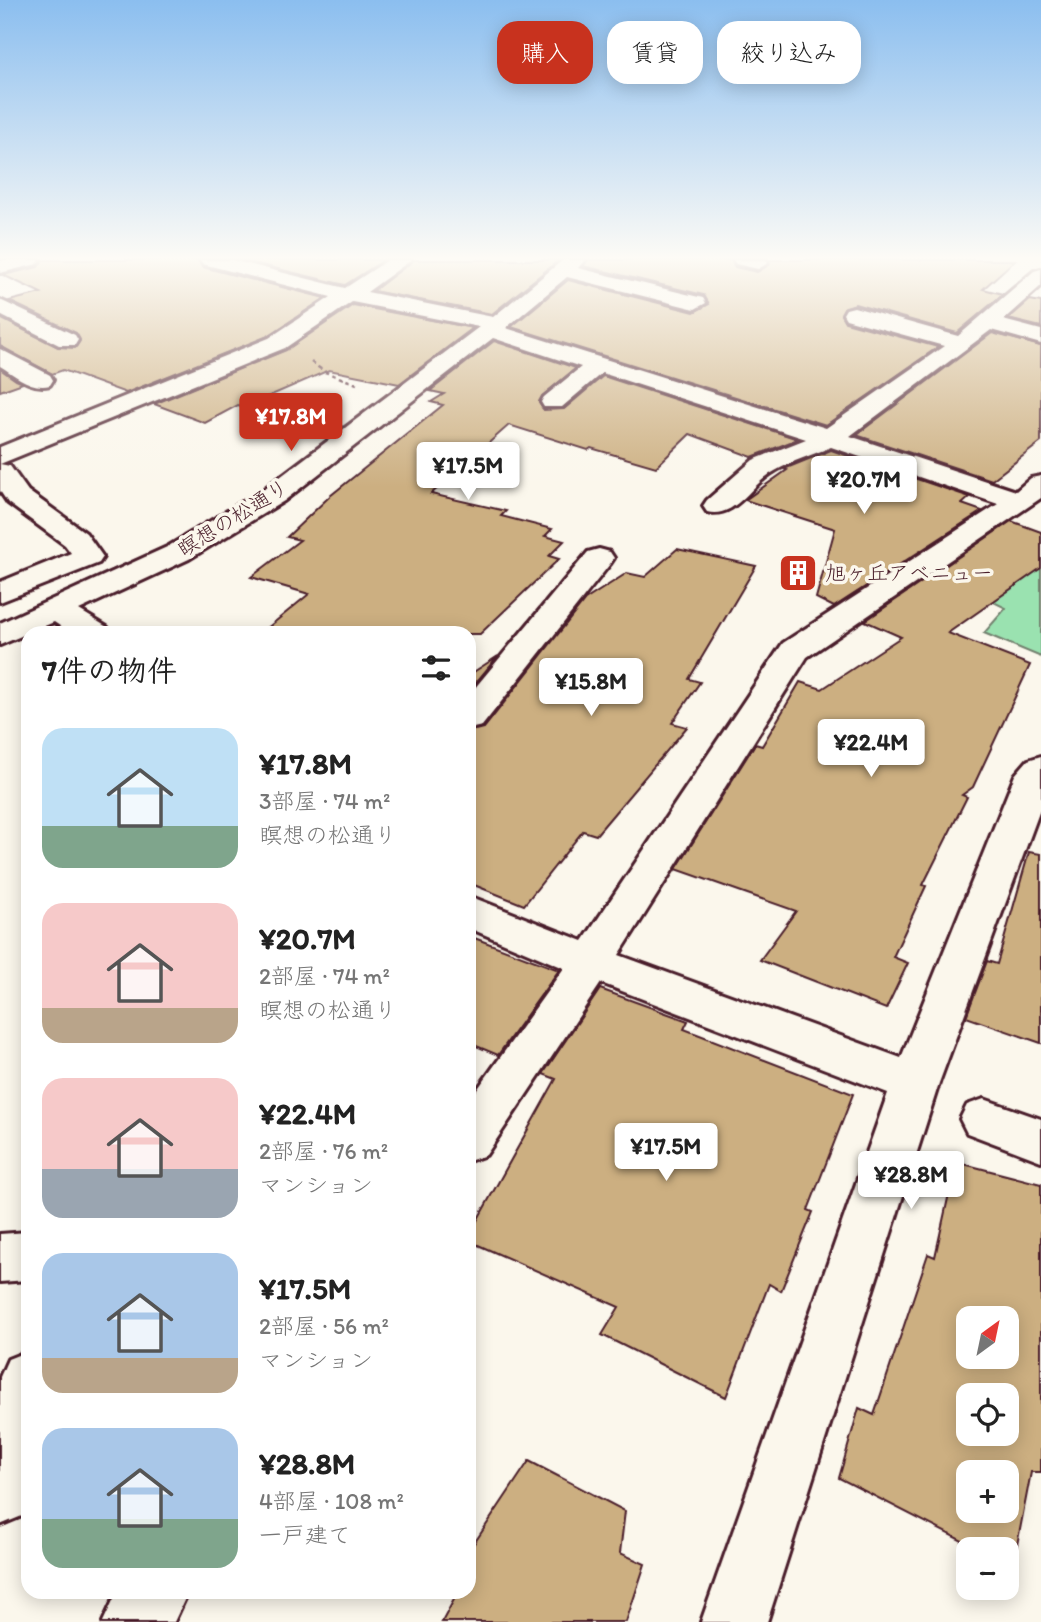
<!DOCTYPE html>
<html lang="ja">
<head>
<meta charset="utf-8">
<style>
	:root { --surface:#fff; --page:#f6f6f6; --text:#222; --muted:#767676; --accent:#c8321e }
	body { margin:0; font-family:Itim,"Klee One",sans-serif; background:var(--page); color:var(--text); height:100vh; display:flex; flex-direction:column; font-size:26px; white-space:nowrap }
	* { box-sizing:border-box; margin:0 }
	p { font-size:23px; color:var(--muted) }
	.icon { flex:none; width:38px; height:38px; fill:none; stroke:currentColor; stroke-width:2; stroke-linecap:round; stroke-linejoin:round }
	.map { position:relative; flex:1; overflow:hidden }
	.panel { position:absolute; left:21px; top:626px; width:455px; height:973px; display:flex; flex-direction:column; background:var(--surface); border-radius:21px; box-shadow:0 4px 18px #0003 }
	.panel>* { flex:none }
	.banner { position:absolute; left:497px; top:21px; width:438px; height:63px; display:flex; gap:14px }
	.needle { width:46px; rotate:33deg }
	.tools { position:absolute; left:956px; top:1306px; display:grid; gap:14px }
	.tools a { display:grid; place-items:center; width:63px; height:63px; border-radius:14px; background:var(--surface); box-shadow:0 4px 18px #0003; font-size:35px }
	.price { position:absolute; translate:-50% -60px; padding:0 16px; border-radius:7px; background:#fff; color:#222; font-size:23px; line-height:46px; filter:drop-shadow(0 2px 4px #0008) }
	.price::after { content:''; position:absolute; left:50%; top:42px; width:21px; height:16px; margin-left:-10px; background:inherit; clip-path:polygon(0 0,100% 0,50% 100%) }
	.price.on { background:var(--accent); color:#fff }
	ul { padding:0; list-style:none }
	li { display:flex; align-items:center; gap:21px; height:175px; padding:0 21px }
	li span { display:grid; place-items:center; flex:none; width:196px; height:140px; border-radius:21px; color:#555 }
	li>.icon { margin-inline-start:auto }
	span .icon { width:84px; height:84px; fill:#fffc; stroke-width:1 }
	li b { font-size:30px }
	h2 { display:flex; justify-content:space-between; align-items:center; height:84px; padding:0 21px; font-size:30px }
	.chip { padding:0 24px; border-radius:21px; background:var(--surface); box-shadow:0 4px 18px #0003; font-size:24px; line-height:63px }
	.chip.on { background:var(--accent); color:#fff }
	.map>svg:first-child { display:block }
</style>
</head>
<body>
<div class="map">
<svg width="1041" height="1622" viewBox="0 0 1041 1622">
	<rect width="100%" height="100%" fill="#fbf7ec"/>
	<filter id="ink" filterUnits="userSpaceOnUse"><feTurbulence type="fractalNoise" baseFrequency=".0143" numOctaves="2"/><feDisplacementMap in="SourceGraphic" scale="14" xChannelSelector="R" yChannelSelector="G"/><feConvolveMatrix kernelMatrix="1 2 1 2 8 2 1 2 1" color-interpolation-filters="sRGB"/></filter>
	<g filter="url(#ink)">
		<polygon fill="#9ae2b0" stroke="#72806e" stroke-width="2" points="965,537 1041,565 1041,657 984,633 1006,608 918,565"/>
		<g fill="#ccaf81" stroke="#4a1f2b" stroke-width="2" fill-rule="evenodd">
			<polygon points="43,260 198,260 202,267 325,298 268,336 126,393 63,370 52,374 0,346 0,318 58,347 75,348 80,341 76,333 9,301 41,293 3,275 38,267"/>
			<polygon points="241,260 384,260 345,285"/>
			<polygon points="413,260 559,260 492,314 373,291"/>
			<polygon points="588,260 731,260 735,267 757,272 769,265 769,260 1015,260 983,289 1003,294 957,333 855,304 844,308 841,315 845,322 938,347 826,425 511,327 568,280 694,312 709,304 704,295 583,266"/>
			<polygon points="1030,300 1041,302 1041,327 1008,319"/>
			<polygon points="353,305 473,328 399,384 329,370 244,407 238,405 205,423 154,404 286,350"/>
			<polygon points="992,333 1041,346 1041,442 992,480 856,435"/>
			<polygon points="494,341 576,368 542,396 539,403 544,410 564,409 603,376 798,439 752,457 690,434 656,467 591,448 588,450 509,425 431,494 506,511 501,516 552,529 545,536 564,541 549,556 559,559 480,634 260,634 309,594 251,577 300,540 287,537 330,496 443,405 431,402 444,394 430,391"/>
			<polygon points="0,369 16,380 23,383 0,391"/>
			<polygon points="831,450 970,497 962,504 982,511 834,607 816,598 835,529 745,500 787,470 784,469"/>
			<polygon points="1011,521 1041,532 1041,568 948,633 1030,665 973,787 962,795 967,797 923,885 926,886 893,957 908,963 886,1009 760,960 796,911 676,869 755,744 762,746 800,682 822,689 901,637 865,621"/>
			<polygon points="677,549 756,566 689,679 700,682 672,723 687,727 596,835 583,831 524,905 469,883 469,731 484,728 585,600 627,573 645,577"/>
			<polygon points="498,656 469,691 469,675"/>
			<polygon points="1029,852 1041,854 1041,1043 966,1017 987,961 997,964"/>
			<polygon points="469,936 559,970 498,1055 469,1043"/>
			<polygon points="600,989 688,1021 684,1029 853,1094 808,1210 813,1212 781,1291 769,1284 726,1397 602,1335 619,1307 469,1241 469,1235 556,1079 543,1074"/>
			<path d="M 956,1162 L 1041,1184 L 1041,1472 L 1031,1472 L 1013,1566 L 1006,1563 L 1006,1549 L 978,1549 L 839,1478 L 859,1408 L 874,1415 L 928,1254 L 935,1257 ZM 968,1318 L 1006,1318 L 1006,1356 L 968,1356 ZM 968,1395 L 1006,1395 L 1006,1433 L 968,1433 ZM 968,1472 L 1006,1472 L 1006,1510 L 968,1510 Z"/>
			<polygon points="529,1461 625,1511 620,1553 645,1564 626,1622 442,1622 458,1592 469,1592 469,1551"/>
		</g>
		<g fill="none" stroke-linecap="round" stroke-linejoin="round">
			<g stroke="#4a1f2b" stroke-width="6">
				<g id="minor">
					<polygon points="6,260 40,260 37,264 0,273 0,261"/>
					<path d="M 200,260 L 232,260 L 345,288 L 388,260 L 411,260 L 367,292 L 493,317 L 563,260 L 585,260 L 578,268 L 703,298 L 706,303 L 695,309 L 567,277 L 506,328 L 826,428 L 944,346 L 846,319 L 843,314 L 846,309 L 854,307 L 958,336 L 1034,271 L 1041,269 L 1041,286 L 1003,320 L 1041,330 L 1041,344 L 991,330 L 850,436 L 1016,491 L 1031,478 L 1041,476 L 1041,498 L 807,657 L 619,955 L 901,1058 L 1015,775 L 1028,760 L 1041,756 L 1041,807 L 939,1083 L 767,1622 L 701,1622 L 888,1093 L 601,983 L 486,1155 L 469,1161 L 469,1101 L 564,968 L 469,928 L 469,896 L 583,941 L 783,643 L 998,504 L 831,447 C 812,455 792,461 775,471 C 751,483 736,519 707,512 L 703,506 L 707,500 L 753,460 L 806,439 L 602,373 L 562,407 L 544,407 L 541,402 L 544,397 L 581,367 L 493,338 L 284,501 L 189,559 L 79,610 L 107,627 L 111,634 L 72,634 L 54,622 L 0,645 L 0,623 L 167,547 L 264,489 L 479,327 L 352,302 L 285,348 L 0,464 L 10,466 L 28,491 L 86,533 L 103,557 L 99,563 L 0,602 L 0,582 L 71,553 L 65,545 L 8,503 L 0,491 L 0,447 L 269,338 L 331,297 L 203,264 Z"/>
					<polygon points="733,260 766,260 768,263 758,269 736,264"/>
					<polygon points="0,300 75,335 78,340 75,345 59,345 0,315"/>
					<path d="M 0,349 L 50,375 L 53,380 L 50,385 C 31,390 15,375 0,366 Z"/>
					<polygon points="599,549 610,552 614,558 610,564 482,726 469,729 469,695 588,552"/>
					<polygon points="984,1099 1041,1119 1041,1161 967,1133 960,1119 967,1105"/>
					<polygon points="28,1232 28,1280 0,1282 0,1234"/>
					<polygon points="28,1351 28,1500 22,1516 0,1525 0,1377 8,1359"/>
					<polygon points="117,1592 188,1592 174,1622 103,1622"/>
				</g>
			</g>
			<polyline stroke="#4a1f2b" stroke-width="2.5" stroke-dasharray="4.5 3.5" stroke-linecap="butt" points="311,362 325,372 357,384"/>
			<use href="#minor" fill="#fbf7ec" fill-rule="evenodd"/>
		</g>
	</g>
	<linearGradient id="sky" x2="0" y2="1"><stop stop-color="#8bbeef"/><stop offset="0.53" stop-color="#fdfbf6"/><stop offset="1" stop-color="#fdfbf6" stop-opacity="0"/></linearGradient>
	<rect width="1041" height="487" fill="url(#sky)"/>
	<defs>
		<g id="building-square" transform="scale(2.0125)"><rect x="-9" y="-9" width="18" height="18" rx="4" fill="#c8321e" stroke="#fbf7ec"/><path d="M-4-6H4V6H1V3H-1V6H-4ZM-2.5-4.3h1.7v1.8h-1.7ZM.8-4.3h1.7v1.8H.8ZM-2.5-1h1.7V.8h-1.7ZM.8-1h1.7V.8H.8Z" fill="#fff"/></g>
	</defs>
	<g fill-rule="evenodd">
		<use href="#building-square" x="798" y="573"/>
	</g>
	<g text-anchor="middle" stroke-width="7" stroke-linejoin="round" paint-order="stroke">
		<g font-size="21" fill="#4a1f2b" stroke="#fbf7ec">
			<text transform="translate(233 518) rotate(-32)" y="7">瞑想の松通り</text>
		</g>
		<g font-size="21" fill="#4a1f2b" stroke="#fbf7ec" text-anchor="start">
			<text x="825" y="580">旭ヶ丘アベニュー</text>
		</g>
	</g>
</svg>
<div class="tools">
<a><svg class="needle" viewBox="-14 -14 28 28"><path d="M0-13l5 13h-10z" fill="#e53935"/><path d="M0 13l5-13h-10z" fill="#767676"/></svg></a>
<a><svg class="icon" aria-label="locate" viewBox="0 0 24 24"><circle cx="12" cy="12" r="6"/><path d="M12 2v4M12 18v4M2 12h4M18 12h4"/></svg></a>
<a>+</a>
<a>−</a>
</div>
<b class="price on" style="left:291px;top:453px">¥17.8M</b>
<b class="price" style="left:468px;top:502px">¥17.5M</b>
<b class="price" style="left:864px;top:516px">¥20.7M</b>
<b class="price" style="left:591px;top:718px">¥15.8M</b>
<b class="price" style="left:871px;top:779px">¥22.4M</b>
<b class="price" style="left:666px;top:1183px">¥17.5M</b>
<b class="price" style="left:911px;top:1211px">¥28.8M</b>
<div class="banner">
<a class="chip on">購入</a>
<a class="chip">賃貸</a>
<a class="chip">絞り込み</a>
</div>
<section class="panel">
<h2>7件の物件<svg class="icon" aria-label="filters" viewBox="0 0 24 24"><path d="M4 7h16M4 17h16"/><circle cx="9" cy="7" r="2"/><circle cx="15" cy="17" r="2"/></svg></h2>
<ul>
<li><span style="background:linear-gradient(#bfe0f5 70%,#7fa58c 0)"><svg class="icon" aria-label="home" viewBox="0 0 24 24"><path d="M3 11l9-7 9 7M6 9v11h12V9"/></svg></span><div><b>¥17.8M</b><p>3部屋 · 74 m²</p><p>瞑想の松通り</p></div></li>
<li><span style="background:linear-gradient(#f6c9c9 75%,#b9a48a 0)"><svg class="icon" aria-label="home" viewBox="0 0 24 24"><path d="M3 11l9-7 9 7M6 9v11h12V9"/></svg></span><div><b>¥20.7M</b><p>2部屋 · 74 m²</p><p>瞑想の松通り</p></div></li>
<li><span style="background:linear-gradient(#f6c9c9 65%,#9aa5b1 0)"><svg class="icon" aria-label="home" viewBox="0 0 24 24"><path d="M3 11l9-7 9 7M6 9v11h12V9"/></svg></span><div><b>¥22.4M</b><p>2部屋 · 76 m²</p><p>マンション</p></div></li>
<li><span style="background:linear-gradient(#a9c7e8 75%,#b9a48a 0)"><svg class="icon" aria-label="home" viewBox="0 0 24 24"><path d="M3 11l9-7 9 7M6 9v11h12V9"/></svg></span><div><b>¥17.5M</b><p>2部屋 · 56 m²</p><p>マンション</p></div></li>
<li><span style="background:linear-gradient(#a9c7e8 65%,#7fa58c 0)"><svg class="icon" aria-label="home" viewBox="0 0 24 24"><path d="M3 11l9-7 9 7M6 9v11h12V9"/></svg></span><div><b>¥28.8M</b><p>4部屋 · 108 m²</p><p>一戸建て</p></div></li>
</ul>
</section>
</div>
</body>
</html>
